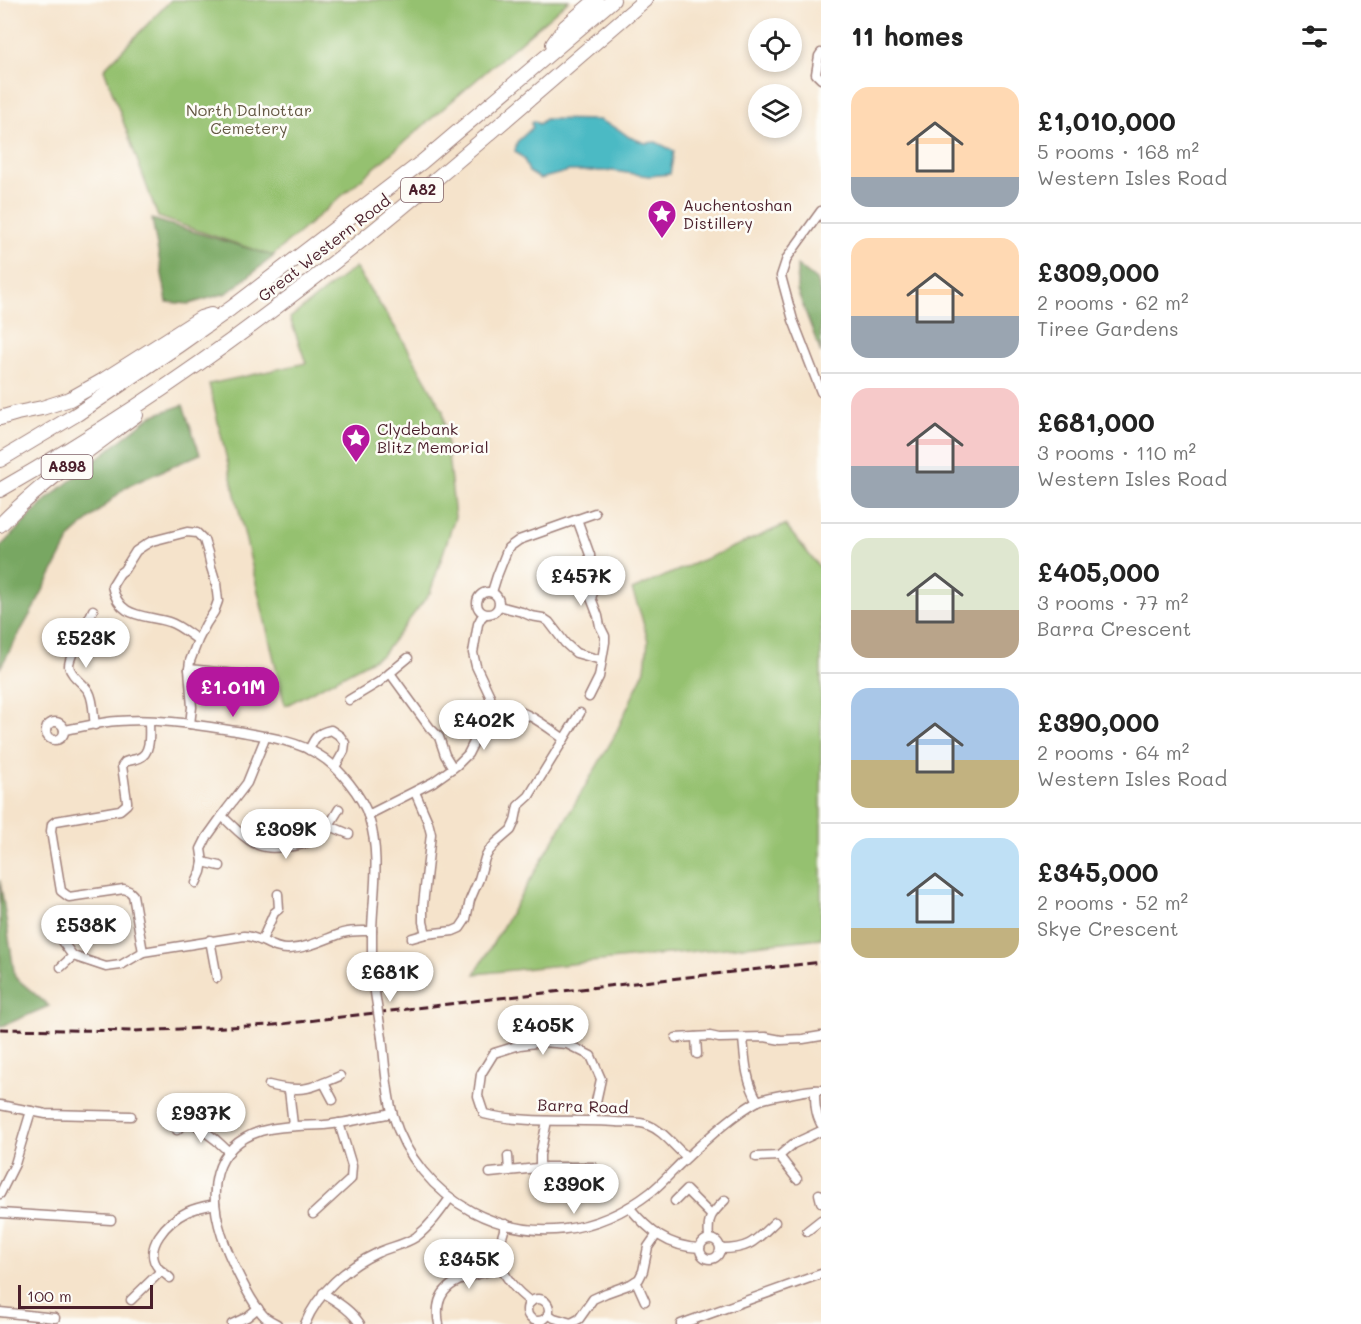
<!DOCTYPE html>
<html lang="en">
<head>
<meta charset="utf-8">
<style>
	:root { --surface:#fff; --page:#f6f6f6; --text:#222; --muted:#767676; --line:#e0e0e0; --accent:#b5179e }
	body { margin:0; font-family:Mali,sans-serif; background:var(--page); color:var(--text); height:100vh; display:flex; flex-direction:column; font-size:22px; white-space:nowrap }
	* { box-sizing:border-box; margin:0 }
	p { font-size:20px; color:var(--muted) }
	.icon { flex:none; width:33px; height:33px; fill:none; stroke:currentColor; stroke-width:2; stroke-linecap:round; stroke-linejoin:round }
	.map { position:relative; flex:1; overflow:hidden }
	.side { display:flex; flex-direction:column; background:var(--surface); width:540px }
	.side>* { flex:none }
	.buttons { position:absolute; left:748px; top:18px; display:grid; gap:12px }
	.buttons a { display:grid; place-items:center; width:54px; height:54px; border-radius:50%; background:var(--surface); box-shadow:0 3px 9px #0003; font-size:30px }
	.scale { position:absolute; left:18px; bottom:15px; width:135px; box-sizing:border-box; padding-left:6px; border:3px solid #4a1f2b; border-top:0; font-size:16px; line-height:21px; white-space:nowrap; color:#4a1f2b; -webkit-text-stroke:4px #fdfcf7; paint-order:stroke }
	.price { position:absolute; translate:-50% -51px; padding:0 14px; border-radius:21px; background:#fff; color:#222; font-size:20px; line-height:39px; filter:drop-shadow(0 2px 3px #0008) }
	.price::after { content:''; position:absolute; left:50%; top:36px; width:18px; height:14px; margin-left:-9px; background:inherit; clip-path:polygon(0 0,100% 0,50% 100%) }
	.price.on { background:var(--accent); color:#fff }
	ul { padding:0; list-style:none }
	li { display:flex; align-items:center; gap:18px; height:150px; padding:0 30px }
	li+li { border-top:2px solid var(--line) }
	li span { display:grid; place-items:center; flex:none; width:168px; height:120px; border-radius:18px; color:#555 }
	li>.icon { margin-inline-start:auto }
	span .icon { width:72px; height:72px; fill:#fffc; stroke-width:1 }
	li b { font-size:26px }
	h2 { display:flex; justify-content:space-between; align-items:center; height:72px; padding:0 30px; font-size:26px }
	main { display:flex; flex:1; min-height:0 }
	.map>svg:first-child { display:block }
</style>
</head>
<body>
<main>
<div class="map">
<svg width="821" height="1324" viewBox="0 0 821 1324">
	<rect width="100%" height="100%" fill="#fdfcf7"/>
	<filter id="ink" filterUnits="userSpaceOnUse"><feTurbulence type="fractalNoise" baseFrequency=".0167" numOctaves="2"/><feDisplacementMap in="SourceGraphic" scale="12" xChannelSelector="R" yChannelSelector="G"/><feConvolveMatrix kernelMatrix="1 2 1 2 8 2 1 2 1" color-interpolation-filters="sRGB"/></filter>
	<filter id="wash" filterUnits="userSpaceOnUse"><feTurbulence type="fractalNoise" baseFrequency=".008" numOctaves="4" result="noise"/><feDisplacementMap in="SourceGraphic" scale="24" xChannelSelector="R" yChannelSelector="G"/><feGaussianBlur stdDeviation="1.35" result="paint"/><feColorMatrix in="noise" values="0 0 0 0 0 0 0 0 0 0 0 0 0 0 0 0 0 1.4 0 .05"/><feComposite in="paint" operator="in"/></filter>
	<g filter="url(#wash)">
		<rect width="100%" height="100%" fill="#f5e3cb"/>
		<g fill="#95c170" stroke="#70704e" stroke-width="1.5">
			<polygon points="171,0 569,0 272,256 158,217 104,69"/>
			<polygon points="355,267 400,335 443,411 455,517 430,593 382,655 285,706 209,384 306,363 290,318"/>
			<polygon points="785,525 821,569 821,938 475,974 614,737 645,669 648,641 641,615 632,590"/>
		</g>
		<g fill="#78a762" stroke="#616346" stroke-width="1.5">
			<polygon points="152,219 274,256 227,293 189,304 167,302"/>
			<polygon points="797,265 816,280 821,295 821,353 797,290"/>
			<polygon points="183,405 200,454 126,487 72,535 36,604 0,668 0,547 46,500 151,416"/>
			<polygon points="0,880 15,977 49,1006 0,1027"/>
		</g>
		<polygon fill="#4cbac4" stroke="#4b6c78" stroke-width="1.5" points="545,119 599,120 618,129 629,137 645,143 656,142 674,151 670,174 649,176 613,171 569,171 540,179 529,172 524,159 515,151 517,142 533,127 531,124 534,121 539,124"/>
	</g>
	<g filter="url(#ink)">
		<g fill="none" stroke-linecap="round" stroke-linejoin="round">
			<g stroke="#a0817b" stroke-width="11">
				<g id="street">
					<polyline points="821,53 819,56 816,74 821,79"/>
					<polyline points="821,211 787,258 781,276 793,320 821,392"/>
					<polyline points="577,519 590,555 591,568 594,590 591,598 598,616 600,626 605,636 605,642 599,677 589,697"/>
					<circle cx="488" cy="603" r="11"/>
					<polyline points="492,592 497,576 508,548 519,540 595,513"/>
					<polyline points="499,606 522,612 531,616 543,618 549,622 565,643 576,653 601,660"/>
					<path d="M 93,610 C 89,620 68,658 69,666 C 71,677 84,683 89,692 C 94,701 93,714 95,725"/>
					<polyline points="82,635 96,642"/>
					<polyline points="189,669 246,675"/>
					<polyline points="390,673 430,728 439,737 445,755 453,768"/>
					<polyline points="349,700 379,682 408,658"/>
					<path d="M 490,706 C 524,708 538,720 564,739"/>
					<path d="M 149,721 C 149,732 152,753 139,758 C 135,760 129,760 125,762 L 122,766 L 127,801 L 127,804 L 120,810 L 56,821 L 52,824 L 51,831 L 61,891 L 69,897 L 124,889 L 129,891 L 133,895 L 143,952 L 244,936 C 261,936 271,950 289,949 C 309,948 325,939 343,933 C 353,930 362,931 372,931"/>
					<circle cx="55" cy="731" r="9"/>
					<path d="M 190,724 L 192,707 L 189,669 L 190,661 L 198,640 L 206,624 L 214,612 L 218,601 L 216,583 L 211,567 L 208,553 L 204,540 L 197,533 L 187,532 L 152,541 L 145,545 L 136,551 L 124,570 L 120,573 L 112,586 C 119,619 143,614 169,622 C 179,625 189,634 198,640"/>
					<path d="M 64,730 C 82,727 100,722 118,721 C 158,718 197,725 236,731 C 263,736 295,740 319,755 C 338,766 363,797 369,818 C 381,856 373,893 372,931 C 372,945 372,959 372,973"/>
					<path d="M 309,750 C 315,737 317,733 331,730 L 340,736 L 345,743 L 344,751 L 335,767"/>
					<polyline points="415,792 428,822 431,834 423,905 423,922 426,934"/>
					<polyline points="368,815 433,782 457,765 468,754 482,726 490,706 490,696 476,666 473,653 478,624 481,618 485,614"/>
					<path d="M 222,816 C 232,825 242,837 254,843 C 265,849 274,848 286,847 C 317,844 324,835 339,809"/>
					<polyline points="330,826 349,834"/>
					<polyline points="203,862 220,866"/>
					<polyline points="196,883 201,872 203,862 201,849 207,837 227,809 247,783 266,736"/>
					<polyline points="412,938 426,934 453,931 460,928 466,919 470,900 479,879 485,858 489,851 496,843 511,830 515,821 518,806 529,796 535,786 580,713"/>
					<polyline points="210,940 217,978"/>
					<polyline points="262,940 274,913 279,909 278,894"/>
					<polyline points="73,956 106,967 121,965 143,952"/>
					<polyline points="61,967 73,956 61,940"/>
					<polyline points="696,1037 697,1054"/>
					<path d="M 382,1038 C 385,1062 386,1091 393,1115 C 405,1156 434,1191 471,1211 C 532,1243 597,1234 651,1192 C 661,1184 671,1173 680,1164 C 699,1146 718,1128 739,1113 C 745,1109 752,1104 758,1101 C 768,1097 780,1095 789,1094 C 800,1092 811,1089 821,1090"/>
					<polyline points="676,1038 710,1036 719,1038 765,1037 781,1040 803,1039 821,1036"/>
					<path d="M 743,1038 C 745,1060 746,1082 758,1101"/>
					<polyline points="324,1083 333,1100"/>
					<path d="M 269,1085 C 301,1093 310,1089 340,1076"/>
					<polyline points="289,1090 293,1125"/>
					<path d="M 815,1090 C 815,1102 815,1113 821,1124"/>
					<polyline points="0,1105 46,1114 131,1116"/>
					<polyline points="187,1118 216,1140 229,1152"/>
					<path d="M 592,1120 L 601,1079 L 591,1056 L 567,1044 L 543,1042 L 520,1045 L 494,1053 L 481,1074 L 478,1096 L 484,1114 C 527,1124 572,1119 616,1122 C 627,1123 639,1121 648,1125 C 664,1131 674,1147 687,1157"/>
					<path d="M 177,1130 C 188,1120 189,1118 188,1103"/>
					<polyline points="508,1156 509,1171"/>
					<polyline points="779,1156 797,1179"/>
					<polyline points="756,1157 779,1156 793,1144 821,1131"/>
					<polyline points="568,1167 569,1182"/>
					<polyline points="540,1168 540,1155 547,1121"/>
					<polyline points="490,1173 547,1167 593,1167"/>
					<polyline points="0,1194 15,1164 31,1111"/>
					<polyline points="819,1194 821,1202"/>
					<polyline points="675,1201 686,1190 711,1215"/>
					<path d="M 629,1207 C 649,1231 668,1247 700,1248"/>
					<polyline points="0,1213 111,1220"/>
					<polyline points="313,1214 351,1179 352,1166 339,1123"/>
					<path d="M 506,1224 C 503,1234 498,1246 499,1257 C 501,1275 517,1292 531,1302"/>
					<polyline points="807,1231 821,1220"/>
					<path d="M 709,1238 C 707,1218 711,1214 725,1200"/>
					<circle cx="710" cy="1249" r="10"/>
					<path d="M 721,1249 C 750,1249 755,1241 775,1222"/>
					<path d="M 170,1278 C 167,1275 162,1272 159,1269 C 141,1248 168,1221 187,1212 C 195,1208 205,1206 215,1204"/>
					<polyline points="636,1281 645,1301"/>
					<path d="M 323,1293 C 337,1302 351,1310 360,1324"/>
					<circle cx="538" cy="1310" r="11"/>
					<polyline points="131,1300 161,1271"/>
					<polyline points="0,1312 55,1318"/>
					<polyline points="548,1314 554,1318 571,1323 579,1319 593,1299 606,1293 631,1284 639,1279 643,1271 648,1247 657,1234"/>
					<polyline points="232,1324 247,1317 258,1308"/>
					<path d="M 277,1324 C 273,1322 268,1319 265,1317 C 251,1304 228,1255 222,1236 C 208,1193 211,1147 261,1131 C 282,1125 303,1126 324,1125 C 347,1123 370,1117 392,1113"/>
					<path d="M 305,1324 C 318,1292 347,1267 377,1253 C 389,1247 404,1245 416,1237 C 430,1226 440,1212 450,1198"/>
					<path d="M 439,1324 C 430,1279 470,1277 502,1268"/>
					<polyline points="681,1324 821,1274"/>
				</g>
			</g>
			<g stroke="#a0817b" stroke-width="16">
				<g id="primary">
					<polyline points="553,44 565,27 596,0"/>
					<polyline points="0,418 17,413 42,408 70,399 102,381 201,318 211,315"/>
					<polyline points="0,460 77,414 179,345 230,309 422,162 613,0"/>
					<path d="M 0,490 C 97,435 191,372 279,305 C 406,209 524,103 645,0"/>
					<path d="M 0,525 C 41,483 89,450 136,415"/>
				</g>
			</g>
			<use href="#street" stroke="#fff" stroke-width="8"/>
			<use href="#primary" stroke="#fff" stroke-width="14"/>
			<polyline stroke="#4a1f2b" stroke-width="3" stroke-dasharray="9 4.5" stroke-linecap="butt" points="0,1029 135,1031 274,1025 499,998 821,962"/>
			<g stroke="#a0817b" stroke-width="11" stroke-linecap="butt">
				<polyline id="street-bridge" points="372,973 382,1038"/>
			</g>
			<use href="#street-bridge" stroke="#fff" stroke-width="8"/>
		</g>
	</g>
	<defs>
		<g id="sight-pin" transform="scale(1.5)"><path d="M0 17L-7.5 6A9.5 9.5 0 1 1 7.5 6Z" fill="#b5179e" stroke="#fdfcf7"/><path d="M0-6L1.8-2.2L6-1.7L2.9 1.2L3.7 5.4L0 3.3L-3.7 5.4L-2.9 1.2L-6-1.7L-1.8-2.2Z" fill="#fff"/></g>
	</defs>
	<g fill-rule="evenodd">
		<use href="#sight-pin" x="662" y="214"/>
		<use href="#sight-pin" x="356" y="438"/>
	</g>
	<g text-anchor="middle" stroke-width="5" stroke-linejoin="round" paint-order="stroke">
		<g fill="#fdfcf7" stroke="#806168" stroke-width="1.5">
			<rect x="401" y="178" width="42" height="24" rx="4.5"/>
			<rect x="41.5" y="455" width="51" height="24" rx="4.5"/>
		</g>
		<g font-size="15" font-weight="bold" fill="#4a1f2b">
			<text x="422" y="195">A82</text>
			<text x="67" y="472">A898</text>
		</g>
		<g font-size="16" fill="#645843" stroke="#fdfcf7">
			<text x="249" y="116">North Dalnottar<tspan x="249" dy="18">Cemetery</tspan></text>
		</g>
		<g font-size="16" fill="#4a1f2b" stroke="#fdfcf7" text-anchor="start">
			<text x="683" y="211">Auchentoshan<tspan x="683" dy="18">Distillery</tspan></text>
			<text x="377" y="435">Clydebank<tspan x="377" dy="18">Blitz Memorial</tspan></text>
		</g>
		<g font-size="16" fill="#4a1f2b" stroke="#fdfcf7">
			<text transform="translate(324 248) rotate(-38)" y="6">Great Western Road</text>
			<text transform="translate(583 1106) rotate(2)" y="6">Barra Road</text>
		</g>
	</g>
</svg>
<div class="buttons">
<a><svg class="icon" aria-label="locate" viewBox="0 0 24 24"><circle cx="12" cy="12" r="6"/><path d="M12 2v4M12 18v4M2 12h4M18 12h4"/></svg></a>
<a><svg class="icon" aria-label="layers" viewBox="0 0 24 24"><path d="M12 4l9 5-9 5-9-5zM3 14l9 5 9-5"/></svg></a>
</div>
<div class="scale">100 m</div>
<b class="price" style="left:581px;top:607px">£457K</b>
<b class="price" style="left:86px;top:669px">£523K</b>
<b class="price on" style="left:233px;top:718px">£1.01M</b>
<b class="price" style="left:484px;top:751px">£402K</b>
<b class="price" style="left:286px;top:860px">£309K</b>
<b class="price" style="left:86px;top:956px">£538K</b>
<b class="price" style="left:390px;top:1003px">£681K</b>
<b class="price" style="left:543px;top:1056px">£405K</b>
<b class="price" style="left:201px;top:1144px">£937K</b>
<b class="price" style="left:574px;top:1215px">£390K</b>
<b class="price" style="left:469px;top:1290px">£345K</b>
</div>
<section class="side">
<h2>11 homes<svg class="icon" aria-label="filters" viewBox="0 0 24 24"><path d="M4 7h16M4 17h16"/><circle cx="9" cy="7" r="2"/><circle cx="15" cy="17" r="2"/></svg></h2>
<ul>
<li><span style="background:linear-gradient(#ffd9b3 75%,#9aa5b1 0)"><svg class="icon" aria-label="home" viewBox="0 0 24 24"><path d="M3 11l9-7 9 7M6 9v11h12V9"/></svg></span><div><b>£1,010,000</b><p>5 rooms · 168 m²</p><p>Western Isles Road</p></div></li>
<li><span style="background:linear-gradient(#ffd9b3 65%,#9aa5b1 0)"><svg class="icon" aria-label="home" viewBox="0 0 24 24"><path d="M3 11l9-7 9 7M6 9v11h12V9"/></svg></span><div><b>£309,000</b><p>2 rooms · 62 m²</p><p>Tiree Gardens</p></div></li>
<li><span style="background:linear-gradient(#f6c9c9 65%,#9aa5b1 0)"><svg class="icon" aria-label="home" viewBox="0 0 24 24"><path d="M3 11l9-7 9 7M6 9v11h12V9"/></svg></span><div><b>£681,000</b><p>3 rooms · 110 m²</p><p>Western Isles Road</p></div></li>
<li><span style="background:linear-gradient(#dfe7d0 60%,#b9a48a 0)"><svg class="icon" aria-label="home" viewBox="0 0 24 24"><path d="M3 11l9-7 9 7M6 9v11h12V9"/></svg></span><div><b>£405,000</b><p>3 rooms · 77 m²</p><p>Barra Crescent</p></div></li>
<li><span style="background:linear-gradient(#a9c7e8 60%,#c2b280 0)"><svg class="icon" aria-label="home" viewBox="0 0 24 24"><path d="M3 11l9-7 9 7M6 9v11h12V9"/></svg></span><div><b>£390,000</b><p>2 rooms · 64 m²</p><p>Western Isles Road</p></div></li>
<li><span style="background:linear-gradient(#bfe0f5 75%,#c2b280 0)"><svg class="icon" aria-label="home" viewBox="0 0 24 24"><path d="M3 11l9-7 9 7M6 9v11h12V9"/></svg></span><div><b>£345,000</b><p>2 rooms · 52 m²</p><p>Skye Crescent</p></div></li>
</ul>
</section>
</main>
</body>
</html>
